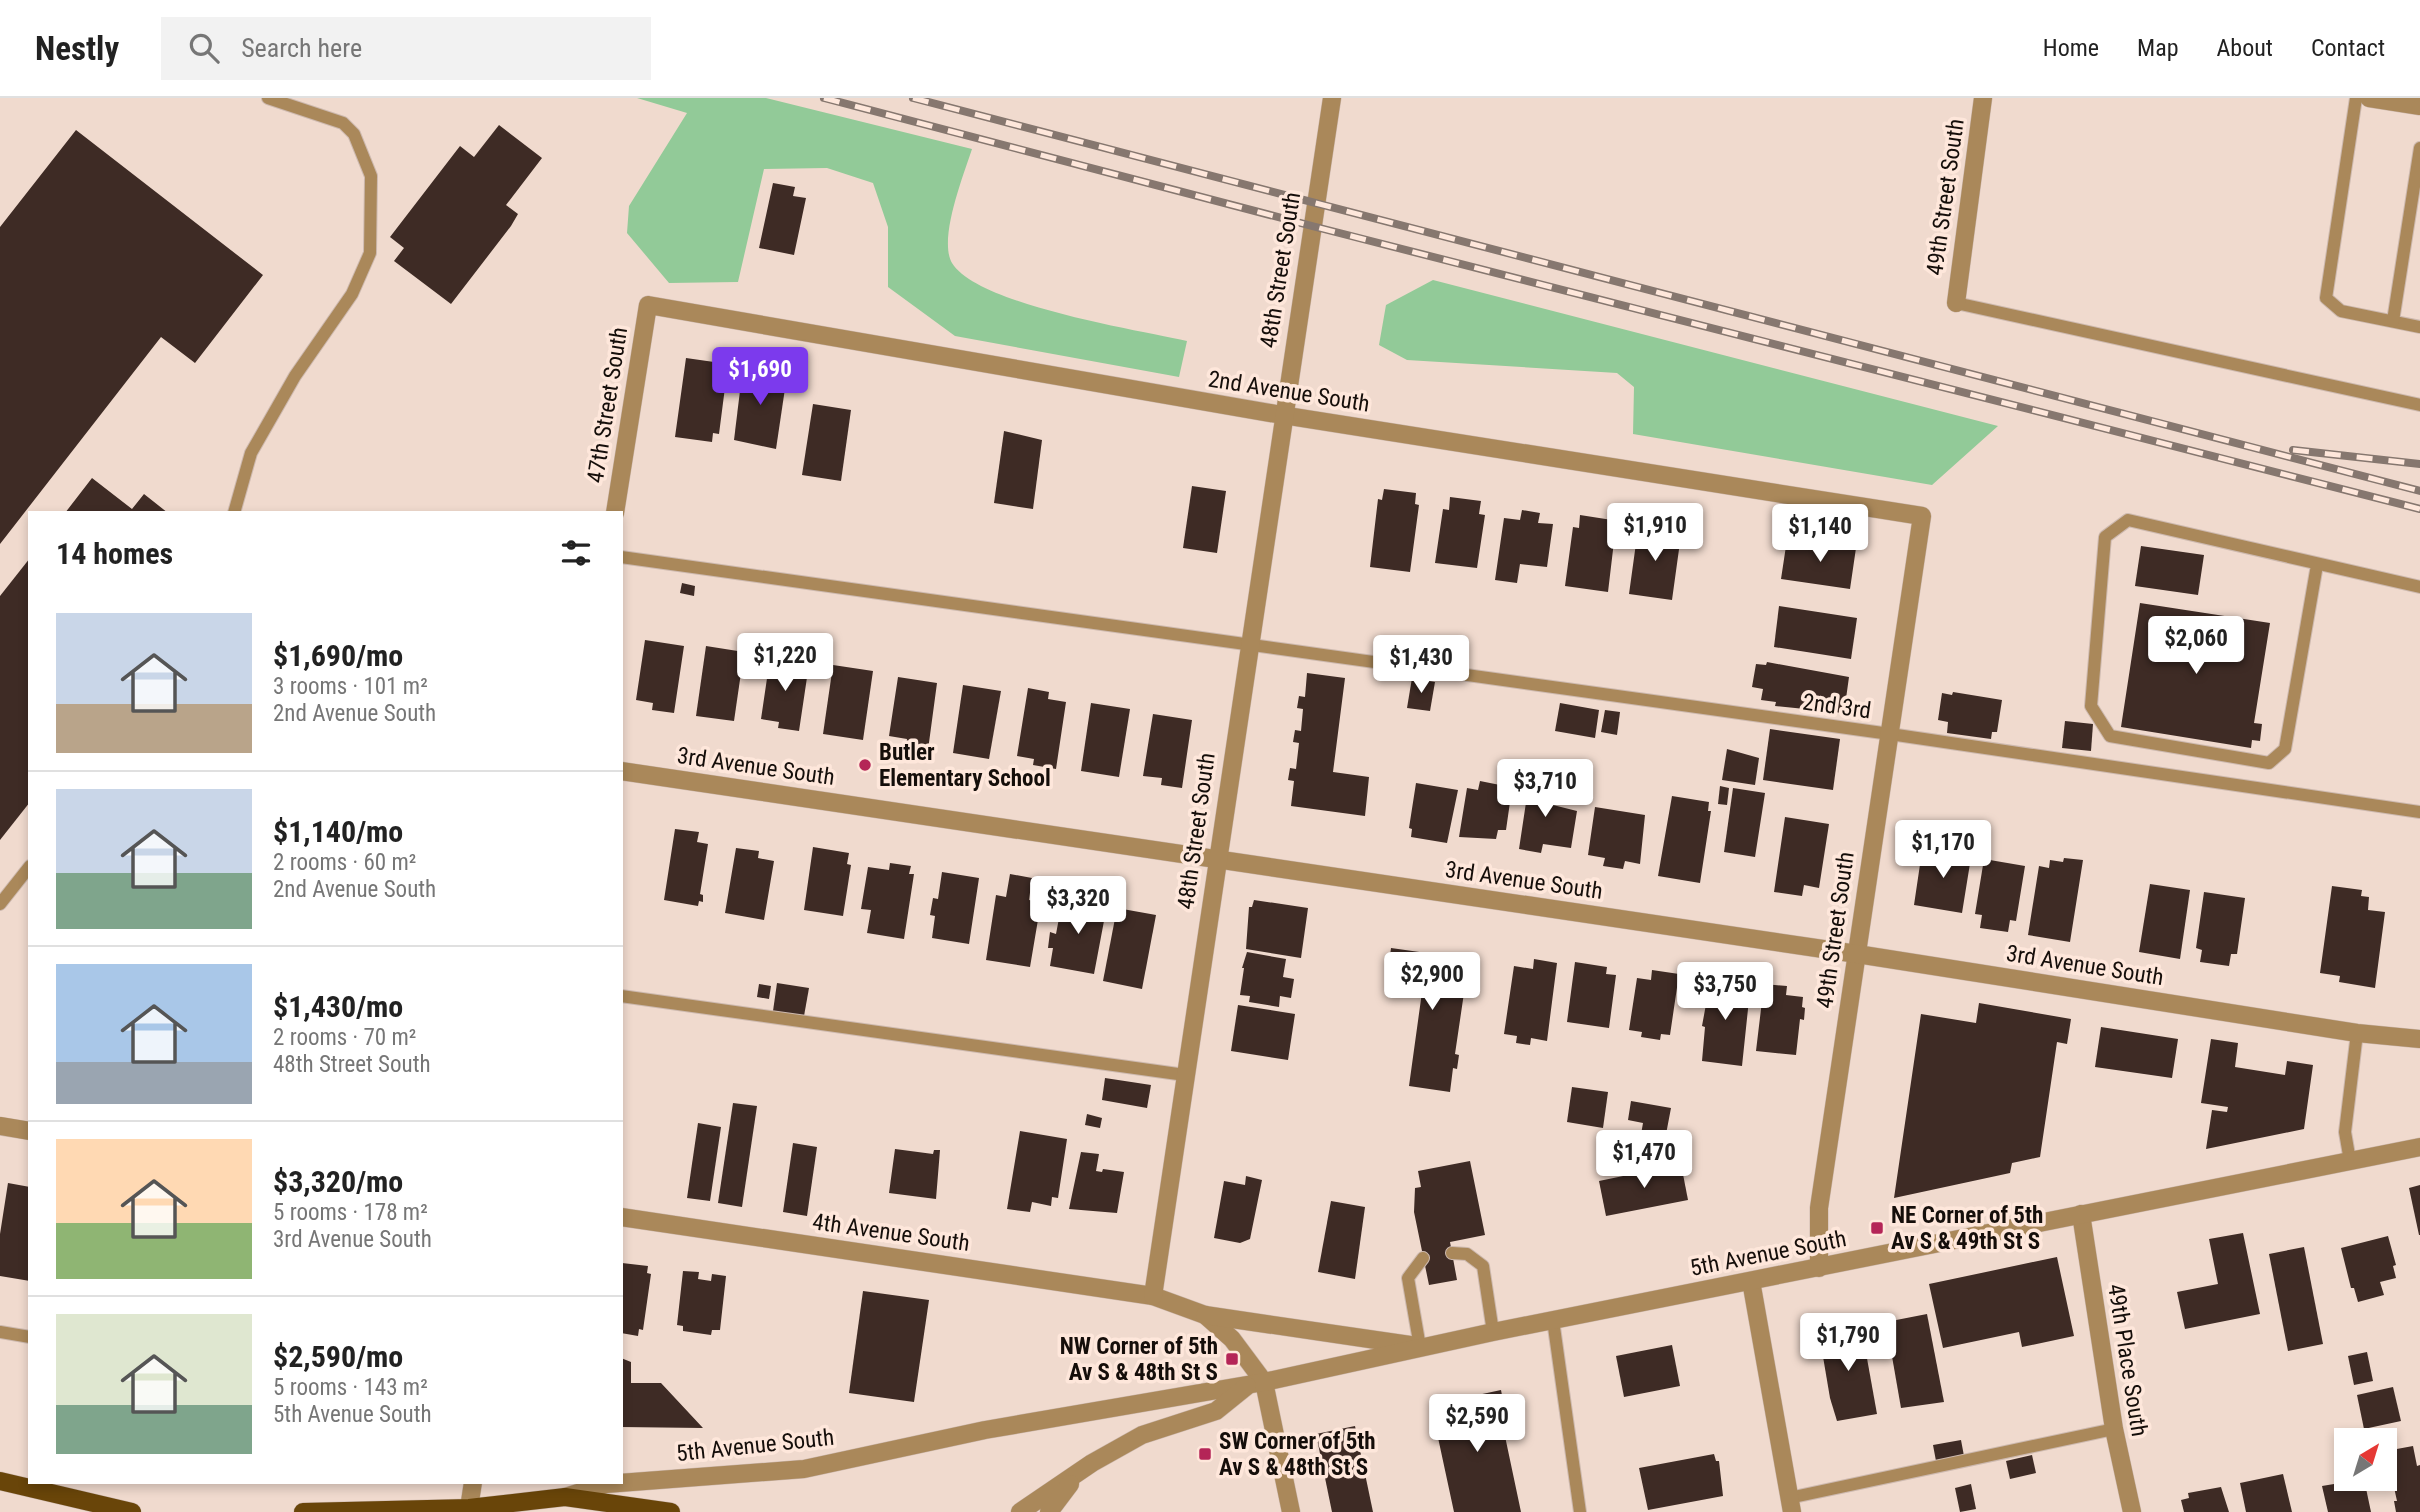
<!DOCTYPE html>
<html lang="en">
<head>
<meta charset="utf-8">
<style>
	:root { --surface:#fff; --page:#f2f2f2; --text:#222; --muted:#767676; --line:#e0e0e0; --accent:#7c3aed }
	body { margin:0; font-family:"Roboto Condensed",sans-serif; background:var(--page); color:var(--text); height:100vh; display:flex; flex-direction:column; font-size:26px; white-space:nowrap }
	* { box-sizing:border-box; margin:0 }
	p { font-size:23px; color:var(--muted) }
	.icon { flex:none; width:38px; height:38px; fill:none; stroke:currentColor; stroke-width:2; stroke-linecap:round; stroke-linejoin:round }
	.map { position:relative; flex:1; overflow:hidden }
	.sheet { position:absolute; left:28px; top:413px; width:595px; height:973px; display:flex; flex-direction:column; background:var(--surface); border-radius:0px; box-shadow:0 4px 10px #0003 }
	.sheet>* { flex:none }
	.needle { width:46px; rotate:38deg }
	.fabs { position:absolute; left:2334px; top:1330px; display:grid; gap:14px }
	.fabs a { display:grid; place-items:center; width:63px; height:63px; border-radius:0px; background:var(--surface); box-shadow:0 4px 10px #0003; font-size:35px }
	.price { position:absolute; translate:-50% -60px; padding:0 16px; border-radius:7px; background:#fff; color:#222; font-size:23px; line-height:46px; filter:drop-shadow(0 2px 4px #0008) }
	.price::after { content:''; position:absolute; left:50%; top:42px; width:21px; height:16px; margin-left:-10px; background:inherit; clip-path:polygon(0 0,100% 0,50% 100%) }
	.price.on { background:var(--accent); color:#fff }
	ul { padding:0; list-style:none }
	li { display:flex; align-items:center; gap:21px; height:175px; padding:0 28px }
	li+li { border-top:2px solid var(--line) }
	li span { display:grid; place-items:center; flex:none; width:196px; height:140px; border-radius:0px; color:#555 }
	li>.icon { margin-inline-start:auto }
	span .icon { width:84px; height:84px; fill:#fffc; stroke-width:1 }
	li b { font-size:30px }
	h2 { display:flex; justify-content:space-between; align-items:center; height:84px; padding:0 28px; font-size:30px }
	header { display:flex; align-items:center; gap:42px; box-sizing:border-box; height:98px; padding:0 35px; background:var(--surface); border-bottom:2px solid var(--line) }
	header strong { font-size:33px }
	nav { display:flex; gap:38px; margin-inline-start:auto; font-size:24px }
	.search { width:490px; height:63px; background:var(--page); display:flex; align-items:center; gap:18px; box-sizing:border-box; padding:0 24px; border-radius:0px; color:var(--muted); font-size:26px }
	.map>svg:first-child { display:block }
</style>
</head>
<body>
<header>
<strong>Nestly</strong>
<div class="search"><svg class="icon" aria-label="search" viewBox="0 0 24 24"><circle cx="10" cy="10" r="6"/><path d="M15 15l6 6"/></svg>Search here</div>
<nav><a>Home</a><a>Map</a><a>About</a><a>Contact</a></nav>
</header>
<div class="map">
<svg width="2420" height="1414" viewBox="0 0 2420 1414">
	<rect width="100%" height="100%" fill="#f0dace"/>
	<g fill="#92ca98">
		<path d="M 637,0 L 766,0 L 972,51 C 964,76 938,141 952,165 C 978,207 1137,232 1187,243 L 1179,279 L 955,238 L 888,189 L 888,129 L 873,85 L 827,70 L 764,71 L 738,184 L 669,185 L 627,135 L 629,108 L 687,15 Z"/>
		<polygon points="1433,182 1998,328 1932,387 1633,336 1634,289 1617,275 1407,262 1379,247 1386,207"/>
	</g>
	<g fill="#3e2b25">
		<polygon points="499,27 542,60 506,107 518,116 511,128 451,206 394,163 404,150 390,139 460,48 474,59"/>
		<polygon points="76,32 263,177 195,265 161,239 0,446 0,129"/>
		<polygon points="773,85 795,89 793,98 806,100 794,157 759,150"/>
		<polygon points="686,260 728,266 719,336 713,335 712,344 675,339"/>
		<polygon points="743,268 787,277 776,351 734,342"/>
		<polygon points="813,306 851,312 841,383 802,377"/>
		<polygon points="1004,333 1042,342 1033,411 994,405"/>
		<polygon points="92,380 132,411 144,396 168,415 65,415"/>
		<polygon points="1192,388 1226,393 1217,455 1183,450"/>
		<polygon points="1384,391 1416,395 1415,406 1419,407 1410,474 1370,469 1378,401 1382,402"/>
		<polygon points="1450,399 1481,403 1479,416 1485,417 1477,470 1435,465 1443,411 1449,412"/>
		<polygon points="1522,412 1540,415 1538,425 1553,426 1547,469 1520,466 1517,485 1495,482 1504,420 1520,422"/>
		<polygon points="1580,417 1612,422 1610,434 1615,435 1608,494 1565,488 1573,429 1579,430"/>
		<polygon points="1645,426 1676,431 1674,443 1680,444 1672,502 1629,496 1637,438 1643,439"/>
		<polygon points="1800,442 1856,450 1850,491 1781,481 1786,448 1799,450"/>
		<polygon points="2141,448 2204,457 2198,497 2135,488"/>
		<polygon points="30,460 30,704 0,742 0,498"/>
		<polygon points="682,485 695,488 694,498 680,495"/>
		<polygon points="2140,505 2270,525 2254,625 2262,626 2260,643 2252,642 2251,650 2121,629"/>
		<polygon points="1779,508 1857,520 1851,561 1774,549"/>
		<polygon points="645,542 684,548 674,615 652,612 653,605 636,602"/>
		<polygon points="706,548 744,554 734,623 696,618"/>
		<polygon points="770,560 809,566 799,633 778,630 779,624 761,621"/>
		<polygon points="1767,564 1849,579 1844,615 1775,608 1776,604 1761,602 1763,591 1752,589 1756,566 1766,567"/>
		<polygon points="833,567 873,573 863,642 823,636"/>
		<polygon points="1307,575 1345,580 1333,674 1369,679 1365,718 1291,708 1294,683 1288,682 1290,670 1296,671 1299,645 1293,644 1295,632 1301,633 1303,611 1297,610 1299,598 1305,599"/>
		<polygon points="898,579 937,585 928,652 906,648 907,641 889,638"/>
		<polygon points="1412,580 1435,584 1430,613 1407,610"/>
		<polygon points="963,587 1001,593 989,661 953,655"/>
		<polygon points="1028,590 1049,594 1048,601 1066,604 1056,671 1033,667 1034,661 1017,658"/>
		<polygon points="1953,594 2002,602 1997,634 1992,634 1991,641 1947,635 1948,624 1938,622 1942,595 1952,597"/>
		<polygon points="1091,605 1130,611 1119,679 1081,673"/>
		<polygon points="1560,605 1599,612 1595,640 1555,633"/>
		<polygon points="1605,612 1620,614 1617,637 1601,634"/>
		<polygon points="1153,616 1192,622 1182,690 1161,687 1162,680 1143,678"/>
		<polygon points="2065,623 2093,626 2091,653 2062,650"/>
		<polygon points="1770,631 1840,641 1833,692 1763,682"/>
		<polygon points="1727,651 1759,660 1755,687 1722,682"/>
		<polygon points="1530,678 1552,682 1549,706 1577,713 1571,750 1543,746 1541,755 1519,751"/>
		<polygon points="1480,683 1500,687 1499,695 1511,697 1506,732 1498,732 1496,741 1459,739 1467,690 1478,692"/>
		<polygon points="1416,685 1458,692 1447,745 1411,739 1412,731 1409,730"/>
		<polygon points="1720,688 1729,690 1727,707 1718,706"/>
		<polygon points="1733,690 1765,695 1755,759 1724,754"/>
		<polygon points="1672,698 1709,704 1708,713 1711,713 1700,785 1658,778"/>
		<polygon points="1595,709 1645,717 1640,766 1625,763 1623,771 1603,768 1605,760 1588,757"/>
		<polygon points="1785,719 1829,726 1819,790 1804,787 1802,798 1774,794"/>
		<polygon points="1941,728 1968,733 1965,749 1938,744"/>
		<polygon points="675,731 699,734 697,744 708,746 700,796 703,797 703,804 699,803 698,808 664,802"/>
		<polygon points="813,749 849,755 847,766 851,767 843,818 804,812"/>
		<polygon points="1941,749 1972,753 1962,815 1914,807 1922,753 1940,756"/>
		<polygon points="736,750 759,753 758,760 774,763 764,822 725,815"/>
		<polygon points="2064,760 2083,762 2070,844 2028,837 2039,768 2049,770 2050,762 2063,764"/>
		<polygon points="1984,761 2025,768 2016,823 2010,822 2008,834 1980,830 1982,817 1975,816"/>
		<polygon points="890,765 911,768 909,776 914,776 904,841 867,835 871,812 861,811 868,769 889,772"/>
		<polygon points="942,774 979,780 969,846 932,840 935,818 930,817 933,800 938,801"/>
		<polygon points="1010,776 1032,780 1029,802 1041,804 1030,869 986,862 996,797 1006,799"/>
		<polygon points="2150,786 2190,792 2180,861 2139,854"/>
		<polygon points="2332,788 2362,792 2361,798 2369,799 2368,812 2385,814 2375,890 2339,884 2340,878 2320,875"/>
		<polygon points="2204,794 2245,800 2237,856 2231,856 2229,868 2200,864 2202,852 2196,850"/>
		<polygon points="1063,799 1107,807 1094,876 1050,868 1053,850 1048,850 1050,834 1056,836"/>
		<polygon points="1254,802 1308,810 1301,860 1246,851 1249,809 1252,809"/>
		<polygon points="1117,810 1156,817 1142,891 1103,883"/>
		<polygon points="1391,850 1469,861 1455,956 1459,957 1457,971 1453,970 1450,994 1409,988 1422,894 1386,889"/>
		<polygon points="1247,854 1286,861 1283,879 1294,881 1291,900 1280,898 1279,909 1249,904 1250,898 1240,897 1244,870 1242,870"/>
		<polygon points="1534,861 1557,865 1547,943 1531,940 1530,947 1516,945 1517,938 1504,936 1514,868 1533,871"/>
		<polygon points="1575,864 1607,869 1606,876 1616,877 1609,930 1567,924"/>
		<polygon points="1652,872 1679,876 1670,937 1661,936 1660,942 1641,939 1642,934 1629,932 1637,880 1651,882"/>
		<polygon points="1711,879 1737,882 1736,891 1750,892 1742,968 1702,963 1705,929 1702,928"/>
		<polygon points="777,885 809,890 804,918 773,913"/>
		<polygon points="759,886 771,888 769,901 757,899"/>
		<polygon points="1764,886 1787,888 1786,897 1803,899 1802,909 1805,910 1804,922 1800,921 1796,957 1756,953"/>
		<polygon points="1979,905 2071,921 2067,946 2057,944 2040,1059 2012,1065 2010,1075 1894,1100 1921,916 1976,925"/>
		<polygon points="1238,907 1295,916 1288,962 1231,953"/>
		<polygon points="2101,929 2178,941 2172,980 2095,969"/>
		<polygon points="2211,941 2238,945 2235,969 2285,977 2287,963 2313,967 2304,1031 2206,1051 2212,1012 2227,1014 2228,1009 2201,1005"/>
		<polygon points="1105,980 1151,987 1147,1010 1102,1002"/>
		<polygon points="1572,989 1608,994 1603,1030 1567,1024"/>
		<polygon points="1631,1003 1671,1010 1663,1052 1639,1048 1643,1025 1628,1022"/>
		<polygon points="733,1005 757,1008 742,1109 718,1105"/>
		<polygon points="1087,1016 1102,1020 1100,1030 1085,1027"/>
		<polygon points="698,1025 721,1029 710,1103 687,1100"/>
		<polygon points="1020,1033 1067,1041 1058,1100 1052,1099 1051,1108 1032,1104 1030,1114 1007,1111"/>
		<polygon points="793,1045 817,1049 807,1118 783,1114"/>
		<polygon points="895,1051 933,1056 934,1052 940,1052 936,1101 889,1095"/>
		<polygon points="1081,1054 1099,1056 1096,1073 1102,1074 1103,1071 1124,1074 1117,1115 1069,1111"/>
		<polygon points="1470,1063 1485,1137 1450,1144 1457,1182 1429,1187 1414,1114 1415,1090 1421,1089 1418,1073"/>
		<polygon points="1681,1066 1688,1102 1606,1118 1599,1083"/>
		<polygon points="1246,1078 1262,1082 1250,1141 1240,1145 1214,1140 1224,1083 1245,1087"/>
		<polygon points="8,1085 30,1089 30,1183 0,1178 0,1136"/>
		<polygon points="2420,1087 2420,1137 2419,1137 2409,1090"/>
		<polygon points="1331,1103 1365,1109 1355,1181 1318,1174"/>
		<polygon points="2243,1135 2260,1216 2185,1231 2177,1194 2218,1186 2209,1141"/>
		<polygon points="2388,1138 2396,1167 2393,1168 2396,1180 2380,1184 2384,1197 2358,1204 2354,1190 2351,1190 2341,1150"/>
		<polygon points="2304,1149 2323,1246 2288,1253 2269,1156"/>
		<polygon points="2057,1159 2074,1238 2022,1249 2019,1234 1943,1250 1929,1186"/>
		<polygon points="622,1165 648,1168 647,1175 651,1176 643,1232 639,1231 638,1238 621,1235"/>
		<polygon points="683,1173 699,1174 698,1181 711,1183 712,1176 726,1178 720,1232 712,1232 711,1237 683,1233 683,1228 677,1227"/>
		<polygon points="863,1193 929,1202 914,1304 849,1295"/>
		<polygon points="1927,1216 1944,1304 1901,1310 1886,1224"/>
		<polygon points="1861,1227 1877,1316 1837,1323 1830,1300 1819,1235"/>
		<polygon points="1672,1247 1680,1288 1624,1299 1616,1258"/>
		<polygon points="2367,1254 2373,1283 2354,1287 2348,1258"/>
		<polygon points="621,1260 631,1264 631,1285 661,1285 703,1330 621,1329"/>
		<polygon points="2393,1289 2401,1323 2364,1331 2357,1297"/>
		<polygon points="1501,1292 1507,1324 1502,1324 1521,1414 1454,1414 1431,1307"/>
		<polygon points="1355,1328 1373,1414 1332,1414 1316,1336"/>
		<polygon points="1961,1342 1964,1358 1936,1363 1933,1347"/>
		<polygon points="2413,1348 2417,1368 2420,1367 2420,1414 2396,1414 2394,1403 2397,1403 2386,1353"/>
		<polygon points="1714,1356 1716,1363 1719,1363 1723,1398 1648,1412 1639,1370"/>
		<polygon points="2032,1357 2036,1375 2010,1381 2006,1363"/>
		<polygon points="2283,1376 2292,1414 2246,1414 2240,1385"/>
		<polygon points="2364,1381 2371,1414 2328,1414 2322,1388"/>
		<polygon points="1971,1386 1976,1411 1960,1414 1955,1390"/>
		<polygon points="2221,1389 2229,1414 2184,1414 2181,1402 2189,1400 2188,1395"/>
	</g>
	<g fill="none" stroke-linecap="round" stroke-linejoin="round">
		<g stroke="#cdb9af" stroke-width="14">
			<g id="service">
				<polyline points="2356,0 2326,200 2341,213 2420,229"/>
				<polyline points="1956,205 2420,307"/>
				<polyline points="2393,223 2420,50"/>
				<polyline points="234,415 251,355 295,278 352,196 370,155 371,78 354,36 343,25 268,0"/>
				<polyline points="621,459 1890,636 2420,714"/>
				<polyline points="2317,467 2285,651 2269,665 2110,638 2091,608 2105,439 2128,422 2420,489"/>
				<polyline points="0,806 30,768"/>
				<polyline points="621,898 1185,977"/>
				<polyline points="2350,1063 2345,1034 2357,935"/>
				<polyline points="1452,1155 1467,1156 1483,1168 1493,1234"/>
				<polyline points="1553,1222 1580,1414"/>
				<polyline points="0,1234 30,1239"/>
				<polyline points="1420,1249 1408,1180 1423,1160"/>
				<polyline points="1789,1400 2114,1331"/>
			</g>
		</g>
		<g stroke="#cdb9af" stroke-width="19">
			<g id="minor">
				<polyline points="2369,0 2420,8"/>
				<polyline points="1956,205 1983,0"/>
				<polyline points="615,415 648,207 1282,317 1922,418 1819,1110 1819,1170"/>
				<polyline points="621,673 1857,856 2357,935 2420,941"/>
				<polyline points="0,1028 30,1033"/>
				<polyline points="2081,1116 2114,1331 2132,1414"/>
				<polyline points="621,1119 1153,1198 1205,1217 1232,1241 1264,1284 1291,1414"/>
				<polyline points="1751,1183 1792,1414"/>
				<polyline points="1153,1198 1332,0"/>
				<polyline points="469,1410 473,1384"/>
			</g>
		</g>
		<g stroke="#cdb9af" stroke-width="19">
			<g id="tertiary">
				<polyline points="1205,1217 1410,1247"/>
				<polyline points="565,1399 606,1386 804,1371 985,1332 1264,1284 1493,1234 2420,1049"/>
				<polyline points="1020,1414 1092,1365 1142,1337 1216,1313 1247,1288"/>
				<polyline points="1049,1414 1070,1386"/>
			</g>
		</g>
		<g stroke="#cdb9af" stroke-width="19">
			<g id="primary">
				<polyline points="0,1383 132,1414"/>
				<polyline points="303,1414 469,1410 565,1399 671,1414"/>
			</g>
		</g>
		<use href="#service" stroke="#aa885a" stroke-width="12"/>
		<use href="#minor" stroke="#aa885a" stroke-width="18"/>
		<use href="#tertiary" stroke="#aa885a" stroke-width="18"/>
		<use href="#primary" stroke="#694509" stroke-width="18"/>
		<g stroke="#86776f" stroke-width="8">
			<g id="rail">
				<polyline points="824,0 1312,128 2420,411"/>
				<polyline points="913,0 2420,393"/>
				<polyline points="2293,352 2420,366"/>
			</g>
		</g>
		<use href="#rail" stroke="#fee7db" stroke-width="5" stroke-dasharray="16" stroke-linecap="butt"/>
	</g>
	<g fill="#b42557" stroke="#fee7db" stroke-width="2.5">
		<circle cx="865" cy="667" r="7"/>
		<rect x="1870" y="1123" width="14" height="14" rx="3.5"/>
		<rect x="1225" y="1254" width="14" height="14" rx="3.5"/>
		<rect x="1198" y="1349" width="14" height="14" rx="3.5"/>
	</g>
	<g text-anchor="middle" stroke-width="7" stroke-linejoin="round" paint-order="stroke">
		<g font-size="23" fill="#150e0a" stroke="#fee7db">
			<text transform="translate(1945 99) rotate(-82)" y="8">49th Street South</text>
			<text transform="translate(1280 172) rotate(-81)" y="8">48th Street South</text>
			<text transform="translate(1289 293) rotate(9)" y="8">2nd Avenue South</text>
			<text transform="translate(607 307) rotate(-81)" y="8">47th Street South</text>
			<text transform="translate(1837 608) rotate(8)" y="8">2nd 3rd</text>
			<text transform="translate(756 668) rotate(8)" y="8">3rd Avenue South</text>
			<text transform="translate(1196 733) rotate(-82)" y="8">48th Street South</text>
			<text transform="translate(1524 782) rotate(8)" y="8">3rd Avenue South</text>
			<text transform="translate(1835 832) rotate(-82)" y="8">49th Street South</text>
			<text transform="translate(2085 867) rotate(9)" y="8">3rd Avenue South</text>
			<text transform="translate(891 1134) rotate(8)" y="8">4th Avenue South</text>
			<text transform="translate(1768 1155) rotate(-11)" y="8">5th Avenue South</text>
			<text transform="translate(2128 1262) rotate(81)" y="8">49th Place South</text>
			<text transform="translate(755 1347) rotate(-6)" y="8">5th Avenue South</text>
		</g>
		<g font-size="23" font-weight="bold" fill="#150e0a" stroke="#fee7db" text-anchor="start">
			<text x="879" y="662">Butler<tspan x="879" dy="26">Elementary School</tspan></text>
			<text x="1891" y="1125">NE Corner of 5th<tspan x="1891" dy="26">Av S &amp; 49th St S</tspan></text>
			<text x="1218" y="1256" text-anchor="end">NW Corner of 5th<tspan x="1218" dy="26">Av S &amp; 48th St S</tspan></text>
			<text x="1219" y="1351">SW Corner of 5th<tspan x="1219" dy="26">Av S &amp; 48th St S</tspan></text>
		</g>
	</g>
</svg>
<div class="fabs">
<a><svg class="needle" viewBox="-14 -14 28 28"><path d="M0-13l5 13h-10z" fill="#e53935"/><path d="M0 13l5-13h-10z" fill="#767676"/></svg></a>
</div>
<b class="price on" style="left:760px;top:309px">$1,690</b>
<b class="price" style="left:1655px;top:465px">$1,910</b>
<b class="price" style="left:1820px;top:466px">$1,140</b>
<b class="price" style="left:2196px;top:578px">$2,060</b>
<b class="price" style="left:785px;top:595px">$1,220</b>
<b class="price" style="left:1421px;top:597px">$1,430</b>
<b class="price" style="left:1545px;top:721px">$3,710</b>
<b class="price" style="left:1943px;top:782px">$1,170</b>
<b class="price" style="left:1078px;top:838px">$3,320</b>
<b class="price" style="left:1432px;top:914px">$2,900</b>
<b class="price" style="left:1725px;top:924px">$3,750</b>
<b class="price" style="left:1644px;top:1092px">$1,470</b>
<b class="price" style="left:1848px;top:1275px">$1,790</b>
<b class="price" style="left:1477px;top:1356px">$2,590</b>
<section class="sheet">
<h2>14 homes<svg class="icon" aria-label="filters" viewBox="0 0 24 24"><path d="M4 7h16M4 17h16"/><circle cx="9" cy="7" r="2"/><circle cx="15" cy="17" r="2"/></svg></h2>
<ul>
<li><span style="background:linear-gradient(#c9d6e8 65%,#b9a48a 0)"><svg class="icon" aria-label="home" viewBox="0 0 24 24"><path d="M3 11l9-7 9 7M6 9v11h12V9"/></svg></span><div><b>$1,690/mo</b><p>3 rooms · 101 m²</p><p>2nd Avenue South</p></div></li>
<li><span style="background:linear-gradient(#c9d6e8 60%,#7fa58c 0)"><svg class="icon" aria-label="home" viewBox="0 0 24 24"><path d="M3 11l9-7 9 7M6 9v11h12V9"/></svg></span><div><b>$1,140/mo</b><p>2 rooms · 60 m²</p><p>2nd Avenue South</p></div></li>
<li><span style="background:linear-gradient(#a9c7e8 70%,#9aa5b1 0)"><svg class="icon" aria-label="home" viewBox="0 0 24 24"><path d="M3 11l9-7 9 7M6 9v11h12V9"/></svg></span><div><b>$1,430/mo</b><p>2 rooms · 70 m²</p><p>48th Street South</p></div></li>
<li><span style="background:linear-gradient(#ffd9b3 60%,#8fb573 0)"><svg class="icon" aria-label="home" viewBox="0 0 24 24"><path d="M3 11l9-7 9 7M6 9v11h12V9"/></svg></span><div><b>$3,320/mo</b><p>5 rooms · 178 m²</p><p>3rd Avenue South</p></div></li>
<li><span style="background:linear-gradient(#dfe7d0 65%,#7fa58c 0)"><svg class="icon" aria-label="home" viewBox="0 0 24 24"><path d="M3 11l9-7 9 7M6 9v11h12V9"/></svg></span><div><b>$2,590/mo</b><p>5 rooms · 143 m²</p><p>5th Avenue South</p></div></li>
</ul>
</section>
</div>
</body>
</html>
